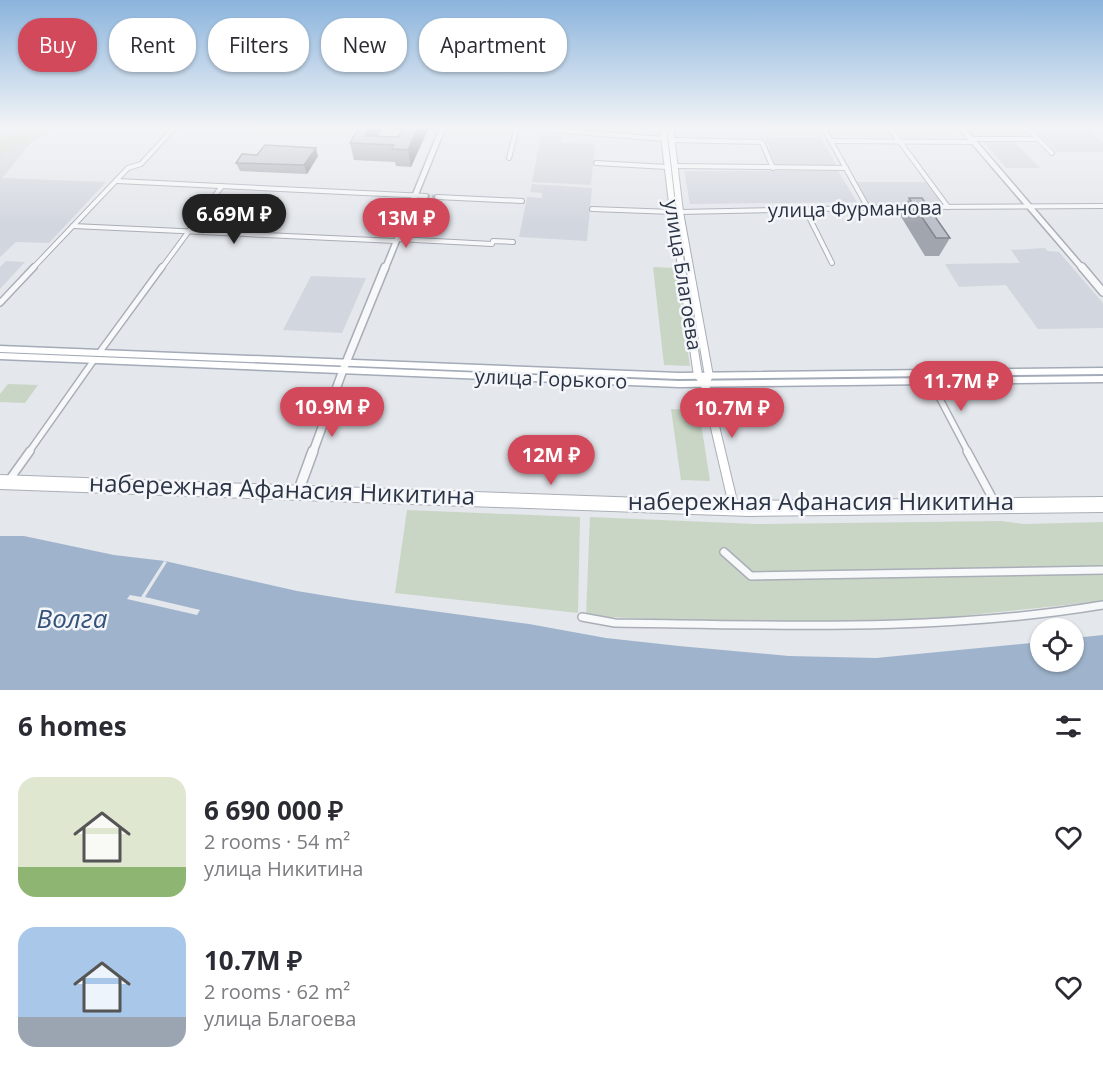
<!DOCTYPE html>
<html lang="en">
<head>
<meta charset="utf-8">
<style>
	:root { --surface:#fff; --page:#f7f7f7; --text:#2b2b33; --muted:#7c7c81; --accent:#d1495b }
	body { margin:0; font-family:"Open Sans",sans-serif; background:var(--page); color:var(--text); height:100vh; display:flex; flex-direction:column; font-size:22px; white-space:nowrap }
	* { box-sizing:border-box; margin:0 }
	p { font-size:20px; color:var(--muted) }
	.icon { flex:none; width:33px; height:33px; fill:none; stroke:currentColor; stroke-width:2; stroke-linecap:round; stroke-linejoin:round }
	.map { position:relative; height:690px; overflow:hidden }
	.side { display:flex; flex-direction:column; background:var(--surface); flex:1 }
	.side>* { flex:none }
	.guide { position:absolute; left:18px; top:18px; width:600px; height:54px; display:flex; gap:12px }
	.buttons { position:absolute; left:1030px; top:618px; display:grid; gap:12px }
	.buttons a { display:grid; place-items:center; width:54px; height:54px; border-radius:50%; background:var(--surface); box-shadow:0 2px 4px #0004; font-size:30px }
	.price { position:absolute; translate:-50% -51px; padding:0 14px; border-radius:21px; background:var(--accent); color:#fff; font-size:20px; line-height:39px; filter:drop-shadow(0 2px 3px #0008) }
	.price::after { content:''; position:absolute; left:50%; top:36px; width:18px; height:14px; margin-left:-9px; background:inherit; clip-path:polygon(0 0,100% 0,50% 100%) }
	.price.selected { background:#222; color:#fff }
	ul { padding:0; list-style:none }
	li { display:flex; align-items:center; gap:18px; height:150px; padding:0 18px }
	li span { display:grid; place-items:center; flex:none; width:168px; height:120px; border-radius:18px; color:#555 }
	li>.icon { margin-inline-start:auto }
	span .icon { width:72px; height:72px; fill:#fffc; stroke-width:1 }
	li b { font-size:26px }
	h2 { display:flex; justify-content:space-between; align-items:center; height:72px; padding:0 18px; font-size:26px }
	.tag { padding:0 21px; border-radius:24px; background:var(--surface); box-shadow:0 2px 4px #0004; font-size:21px; line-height:54px }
	.tag.selected { background:var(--accent); color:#fff }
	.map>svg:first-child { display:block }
</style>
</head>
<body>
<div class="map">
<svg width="1103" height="690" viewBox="0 0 1103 690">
	<rect width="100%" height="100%" fill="#e4e7ec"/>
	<g fill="#d2d6de">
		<polygon points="0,127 54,127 29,145 2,178 106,182 49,243 16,242 0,257"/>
		<polygon points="1032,127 1085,127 1103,143 1103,152 1057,152"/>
		<polygon points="541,135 562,136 561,143 595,144 591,185 532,182"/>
		<polygon points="765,137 821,138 837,166 776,166"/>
		<polygon points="984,142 1015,142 1040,168 1006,168"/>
		<polygon points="684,171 838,171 857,202 690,204"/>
		<polygon points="857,182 927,182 944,206 870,206"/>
		<polygon points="532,184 592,188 587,241 519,237 527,197 542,198 542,193 530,192"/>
		<polygon points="1045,248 1048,251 1059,252 1103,303 1103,328 1038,329 1006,285 959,287 945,264 1020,263 1011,250"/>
		<polygon points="6,261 25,262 0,289 0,267"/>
		<polygon points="311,276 366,278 342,333 283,330"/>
	</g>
	<g fill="#c9d6c5">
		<polygon points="29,127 49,127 27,142 0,155 0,139"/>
		<polygon points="653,267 675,268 690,366 664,365"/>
		<polygon points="8,384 38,385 25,403 0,402 0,394"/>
		<polygon points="671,409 699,410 710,481 681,480"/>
		<polygon points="407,510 580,517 578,613 395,593"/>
		<polygon points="590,517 755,524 1001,521 1024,524 1103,522 1103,601 879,625 711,624 697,621 586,616"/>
	</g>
	<polygon fill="#9fb4cc" points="0,536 24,536 114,555 165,561 297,591 352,600 529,624 606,638 679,646 789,656 876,658 1041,642 1041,662 1074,662 1074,638 1103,635 1103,690 0,690"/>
	<polygon fill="#e4e7ec" points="164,561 167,562 145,597 200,610 197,615 127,599 130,595 141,597"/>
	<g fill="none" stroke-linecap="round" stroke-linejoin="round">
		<polyline stroke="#bfc3cb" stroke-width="4" stroke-dasharray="4 2" stroke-linecap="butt" points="426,196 437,197"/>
		<g stroke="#a9aeb7" stroke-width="6">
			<g id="minor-far2">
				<polyline points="517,127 664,139"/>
				<polyline points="823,127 868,208"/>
				<polyline points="889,127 948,207"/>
				<polyline points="1026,127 1052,153"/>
				<polyline points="971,139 1038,139"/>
				<polyline points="671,140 762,142 773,168"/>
				<polyline points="831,141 973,142"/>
				<polyline points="509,158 517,127"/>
				<polyline points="596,163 667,167"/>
				<polyline points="674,166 846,168"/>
				<polyline points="117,181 426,196"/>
				<polyline points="437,197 522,201"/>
				<polyline points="922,207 1103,206"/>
				<polyline points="592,209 673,212"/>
				<polyline points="806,211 832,263"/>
				<polyline points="680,212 909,207"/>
				<polyline points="73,226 396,241"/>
				<polyline points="397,239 492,244 493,241 513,242"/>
				<polyline points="32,269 128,168 141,164 175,127"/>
				<polyline points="161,269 222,186"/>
			</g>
		</g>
		<g stroke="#a9aeb7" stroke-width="8">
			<g id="minor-far1">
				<polyline points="0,303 34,267"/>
				<polyline points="99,353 162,267"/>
				<polyline points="930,380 968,452"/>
				<polyline points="29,452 94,360"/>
			</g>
		</g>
		<g stroke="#a9aeb7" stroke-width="10">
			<g id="minor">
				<polyline points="967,451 995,503"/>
				<polyline points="10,479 30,451"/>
				<polyline points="724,552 751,576 1103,570"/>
				<path d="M 582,617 L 615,623 C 778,625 942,632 1103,605"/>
			</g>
		</g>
		<g stroke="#a9aeb7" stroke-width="8">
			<g id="tertiary-far2">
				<polyline points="961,127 1083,269"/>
				<polyline points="385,269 443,127"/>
			</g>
		</g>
		<g stroke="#a9aeb7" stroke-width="10">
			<g id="tertiary-far1">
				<polyline points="1082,267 1103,292"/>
				<polyline points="313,452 343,370 385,267"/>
			</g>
		</g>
		<g stroke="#a9aeb7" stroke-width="12">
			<polyline id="tertiary" points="298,492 313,451"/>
		</g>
		<g stroke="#a9aeb7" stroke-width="2">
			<polygon id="secondary" points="660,127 666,127 676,212 702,375 704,378 705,376 677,212 667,127 673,127 683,212 713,376 709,384 737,501 1103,497 1103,512 749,516 0,489 0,475 728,501 701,385 694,376 670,212"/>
		</g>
		<g stroke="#a3abb8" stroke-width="3">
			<g id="primary">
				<polygon points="0,346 678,373 1103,368 1103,374 678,379 0,352"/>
				<polygon points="0,353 679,381 1103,376 1103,382 679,387 0,359"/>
			</g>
		</g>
		<use href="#minor-far2" stroke="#f7f8fa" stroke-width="4"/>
		<use href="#minor-far1" stroke="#f7f8fa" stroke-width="5"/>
		<use href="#minor" stroke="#f7f8fa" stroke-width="7"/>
		<use href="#tertiary-far2" stroke="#f7f8fa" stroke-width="5"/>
		<use href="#tertiary-far1" stroke="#f7f8fa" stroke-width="7"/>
		<use href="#tertiary" stroke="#f7f8fa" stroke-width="9"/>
		<use href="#secondary" fill="#fff" fill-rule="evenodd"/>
		<use href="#primary" fill="#fff" fill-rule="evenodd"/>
	</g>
	<g fill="#a1a5ae">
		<polygon points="359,127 383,127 378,136 398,137 403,127 397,127 429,127 411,167 396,166 395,162 354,160 350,143"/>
		<polygon points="318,156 307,174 240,171 236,163"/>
		<polygon points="909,198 950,238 939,256 925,256 900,215"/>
	</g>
	<g fill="#83868d">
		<polygon points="370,127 383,127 374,144 365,136"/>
		<polygon points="418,127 429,127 411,167 408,150"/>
		<polygon points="316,148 318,156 307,174 304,165"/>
	</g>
	<g fill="#bbc0ca" stroke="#83868d" stroke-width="1.5">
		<polygon points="359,127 370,127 365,136 398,137 404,127 418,127 408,150 392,149 394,145 350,143"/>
		<polygon points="265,145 316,148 304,165 236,163 242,154 257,155"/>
		<polygon points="909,198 922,198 950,238 936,238"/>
	</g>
	<linearGradient id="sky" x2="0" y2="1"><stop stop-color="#8bb4dd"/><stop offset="0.57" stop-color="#f3f4f6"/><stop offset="1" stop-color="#f3f4f6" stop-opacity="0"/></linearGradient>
	<rect width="1103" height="224" fill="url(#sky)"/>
	<g text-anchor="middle" stroke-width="5" stroke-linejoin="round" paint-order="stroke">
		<g font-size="20" fill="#2b3445" stroke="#f4f6f9">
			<text transform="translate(855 209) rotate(-1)" y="7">улица Фурманова</text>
			<text transform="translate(683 275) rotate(81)" y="7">улица Благоева</text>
			<text transform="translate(551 379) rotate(2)" y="7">улица Горького</text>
		</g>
		<g font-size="24" fill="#2b3445" stroke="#f4f6f9">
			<text transform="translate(282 490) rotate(2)" y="8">набережная Афанасия Никитина</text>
			<text x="821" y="510">набережная Афанасия Никитина</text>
		</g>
		<g font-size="26" font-style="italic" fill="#34527a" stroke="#f4f6f9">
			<text x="72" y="628">Волга</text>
		</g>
	</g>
</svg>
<div class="buttons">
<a><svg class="icon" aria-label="locate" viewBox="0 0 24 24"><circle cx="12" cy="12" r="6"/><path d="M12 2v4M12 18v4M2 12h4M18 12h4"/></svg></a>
</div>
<b class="price selected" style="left:234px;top:245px">6.69M ₽</b>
<b class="price" style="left:406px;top:249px">13M ₽</b>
<b class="price" style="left:961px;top:412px">11.7M ₽</b>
<b class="price" style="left:332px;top:438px">10.9M ₽</b>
<b class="price" style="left:732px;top:439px">10.7M ₽</b>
<b class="price" style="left:551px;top:486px">12M ₽</b>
<div class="guide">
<a class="tag selected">Buy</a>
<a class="tag">Rent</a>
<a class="tag">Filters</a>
<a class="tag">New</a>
<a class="tag">Apartment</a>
</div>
</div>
<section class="side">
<h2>6 homes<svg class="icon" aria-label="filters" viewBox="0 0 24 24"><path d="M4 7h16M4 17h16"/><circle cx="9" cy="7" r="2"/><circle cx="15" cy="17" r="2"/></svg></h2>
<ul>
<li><span style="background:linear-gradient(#dfe7d0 75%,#8fb573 0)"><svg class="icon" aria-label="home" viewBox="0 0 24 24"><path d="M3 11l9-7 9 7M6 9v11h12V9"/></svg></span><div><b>6 690 000 ₽</b><p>2 rooms · 54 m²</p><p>улица Никитина</p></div><svg class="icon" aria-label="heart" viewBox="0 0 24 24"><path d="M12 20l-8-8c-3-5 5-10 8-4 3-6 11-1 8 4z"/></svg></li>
<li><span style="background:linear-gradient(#a9c7e8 75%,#9aa5b1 0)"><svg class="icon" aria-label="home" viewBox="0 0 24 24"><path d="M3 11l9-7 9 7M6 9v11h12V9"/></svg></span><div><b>10.7M ₽</b><p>2 rooms · 62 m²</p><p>улица Благоева</p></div><svg class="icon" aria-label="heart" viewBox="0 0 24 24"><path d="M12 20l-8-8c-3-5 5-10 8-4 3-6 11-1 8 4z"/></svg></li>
</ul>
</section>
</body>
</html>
